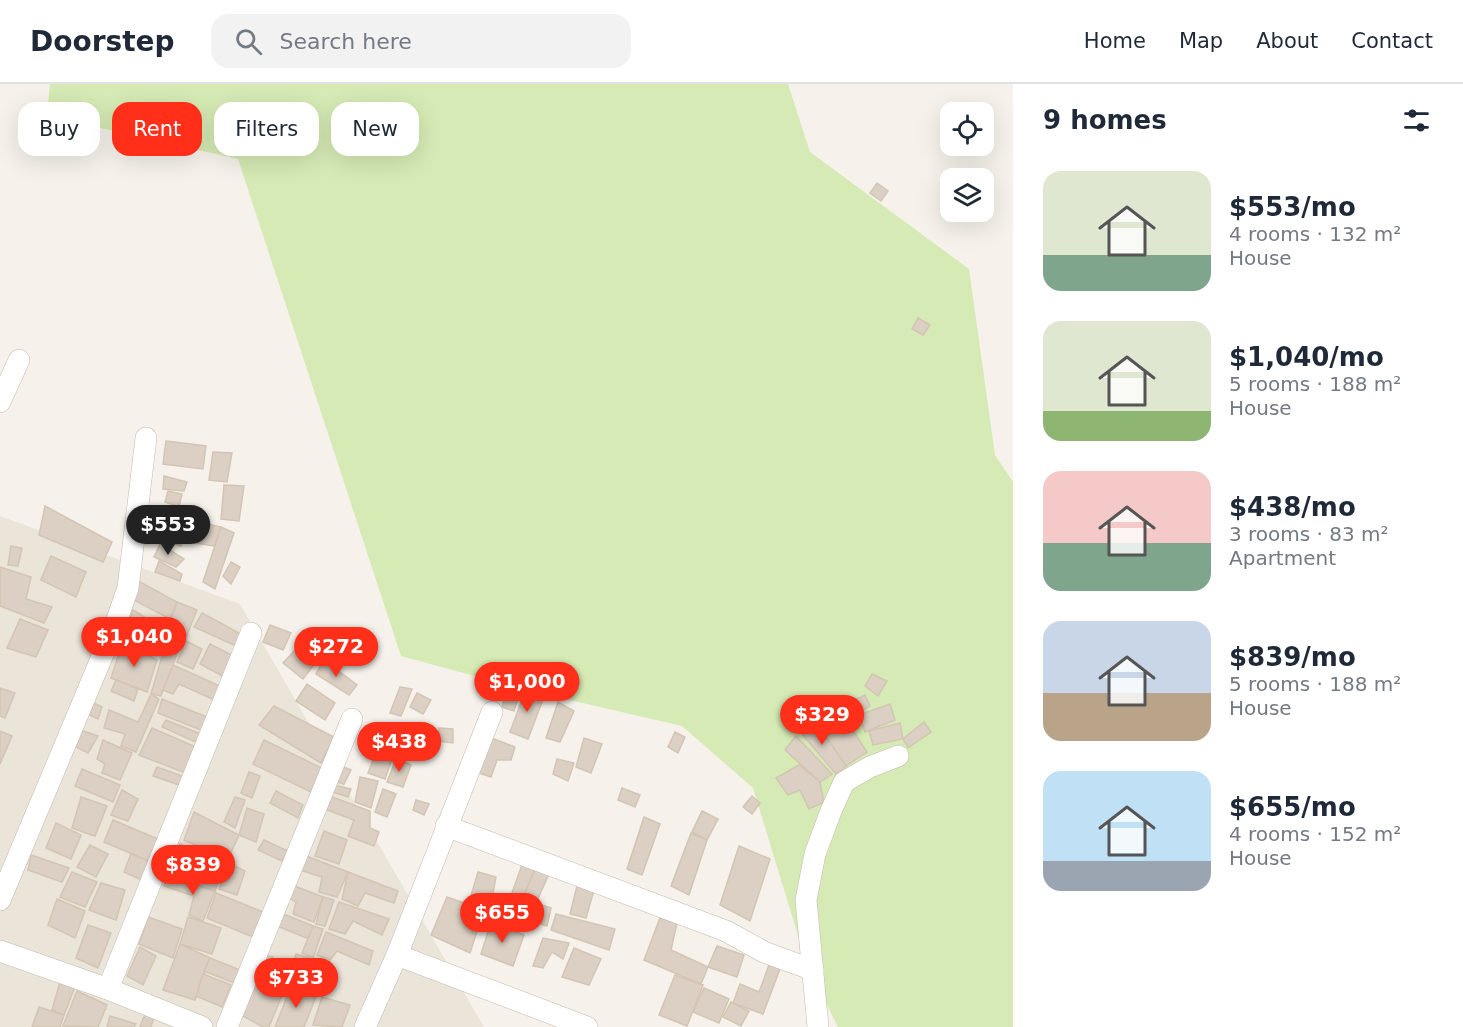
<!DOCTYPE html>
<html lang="en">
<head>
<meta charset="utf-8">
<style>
	:root { --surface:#fff; --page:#f2f2f3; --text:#1f2937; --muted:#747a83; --line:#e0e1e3; --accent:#ff2f19 }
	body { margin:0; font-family:"DejaVu Sans",sans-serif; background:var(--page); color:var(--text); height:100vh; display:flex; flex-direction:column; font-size:22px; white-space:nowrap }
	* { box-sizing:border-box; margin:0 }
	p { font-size:20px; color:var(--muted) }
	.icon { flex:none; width:33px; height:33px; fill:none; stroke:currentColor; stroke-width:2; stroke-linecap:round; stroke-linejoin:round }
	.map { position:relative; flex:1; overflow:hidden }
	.drawer { display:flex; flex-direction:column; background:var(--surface); width:450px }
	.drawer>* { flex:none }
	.hud { position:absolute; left:18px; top:18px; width:570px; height:54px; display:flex; gap:12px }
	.fabs { position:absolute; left:940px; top:18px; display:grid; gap:12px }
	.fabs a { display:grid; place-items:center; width:54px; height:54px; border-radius:12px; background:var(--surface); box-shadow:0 6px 24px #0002; font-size:30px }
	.price { position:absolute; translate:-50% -51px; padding:0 14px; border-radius:21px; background:var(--accent); color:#fff; font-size:20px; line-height:39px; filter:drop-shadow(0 2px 3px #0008) }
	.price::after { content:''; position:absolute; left:50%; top:36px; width:18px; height:14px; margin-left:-9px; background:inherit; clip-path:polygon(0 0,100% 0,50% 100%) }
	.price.current { background:#222; color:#fff }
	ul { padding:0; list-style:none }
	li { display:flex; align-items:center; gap:18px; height:150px; padding:0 30px }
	li span { display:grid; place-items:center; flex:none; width:168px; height:120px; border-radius:18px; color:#555 }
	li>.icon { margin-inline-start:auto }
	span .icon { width:72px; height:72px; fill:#fffc; stroke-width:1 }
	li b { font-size:26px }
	h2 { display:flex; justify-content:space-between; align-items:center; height:72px; padding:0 30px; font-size:26px }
	.pill { padding:0 21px; border-radius:18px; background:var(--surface); box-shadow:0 6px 24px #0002; font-size:21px; line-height:54px }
	.pill.current { background:var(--accent); color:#fff }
	header { display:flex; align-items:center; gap:36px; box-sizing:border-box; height:84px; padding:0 30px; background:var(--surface); border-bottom:2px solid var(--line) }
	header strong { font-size:28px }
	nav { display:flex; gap:33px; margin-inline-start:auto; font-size:21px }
	.search { width:420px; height:54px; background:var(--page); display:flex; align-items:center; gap:15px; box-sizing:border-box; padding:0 21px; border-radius:18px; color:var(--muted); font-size:22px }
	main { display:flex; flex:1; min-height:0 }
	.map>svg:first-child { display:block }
</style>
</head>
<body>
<header>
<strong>Doorstep</strong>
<div class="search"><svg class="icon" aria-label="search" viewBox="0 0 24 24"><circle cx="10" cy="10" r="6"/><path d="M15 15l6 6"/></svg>Search here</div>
<nav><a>Home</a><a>Map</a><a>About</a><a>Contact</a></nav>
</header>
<main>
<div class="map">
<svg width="1013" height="943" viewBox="0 0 1013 943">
	<rect width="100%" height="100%" fill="#f6f2eb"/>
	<polygon fill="#eae4d9" points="0,432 240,520 484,943 0,943"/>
	<polygon fill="#d5eab4" points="50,0 788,0 810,68 969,185 995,371 1013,398 1013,943 838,943 807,881 753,704 682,642 518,604 401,572 238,75 47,32"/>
	<g fill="#dbd0c3" stroke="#d3c5b3" stroke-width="1.5">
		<polygon points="877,99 888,107 881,117 870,109"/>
		<polygon points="918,234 930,241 923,251 912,245"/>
		<polygon points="166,357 206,362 203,385 163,380"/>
		<polygon points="213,368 232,369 227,398 209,396"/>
		<polygon points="164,392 187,398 184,407 163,405"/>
		<polygon points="224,401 244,402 239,437 221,435"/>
		<polygon points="168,407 182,410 179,423 165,418"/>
		<polygon points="45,422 112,458 103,478 39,451"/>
		<polygon points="163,423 191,433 181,462 156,454"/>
		<polygon points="199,438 221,443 214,462 195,459"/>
		<polygon points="221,443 234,449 215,505 203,498"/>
		<polygon points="160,460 184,475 176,483 154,473"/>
		<polygon points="11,462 22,464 18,482 8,481"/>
		<polygon points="51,472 86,488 76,513 41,496"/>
		<polygon points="159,477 182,490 180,497 155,488"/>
		<polygon points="231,478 240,483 231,500 223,492"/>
		<polygon points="0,483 31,493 26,515 52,523 44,539 0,522"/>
		<polygon points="140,498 177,518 170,535 132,515"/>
		<polygon points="177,518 197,526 187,551 169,542"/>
		<polygon points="133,526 166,546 158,565 127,545"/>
		<polygon points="202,529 241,550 236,562 194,543"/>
		<polygon points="20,535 48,546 36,573 7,564"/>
		<polygon points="270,541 291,549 283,566 263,558"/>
		<polygon points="343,550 356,560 341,579 331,570"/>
		<polygon points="123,557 157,576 147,608 111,594"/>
		<polygon points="186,557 202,565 193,585 177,578"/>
		<polygon points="166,559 179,565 161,612 151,610"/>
		<polygon points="210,560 236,573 226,594 200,580"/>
		<polygon points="298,563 316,578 303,595 283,579"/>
		<polygon points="324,576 357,601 349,611 316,590"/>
		<polygon points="173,581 224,604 219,618 179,600 173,610 163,606"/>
		<polygon points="872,590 887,597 878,612 865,602"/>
		<polygon points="116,596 138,605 134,617 111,607"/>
		<polygon points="307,600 335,619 325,636 296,617"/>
		<polygon points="509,601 522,601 514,627 502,623"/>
		<polygon points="400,603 412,605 401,632 390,629"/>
		<polygon points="0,604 15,609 5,634 0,632"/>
		<polygon points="526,605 545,610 528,655 510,648"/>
		<polygon points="417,609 431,616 423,630 410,623"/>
		<polygon points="151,610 159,615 136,668 121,662 125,650 104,644 109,626 138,638"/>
		<polygon points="865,611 870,622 859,628 853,617"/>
		<polygon points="162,615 207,633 201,646 158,629"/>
		<polygon points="91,618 102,623 98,635 88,630"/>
		<polygon points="558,618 574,627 560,658 546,654"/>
		<polygon points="835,619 867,668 846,682 813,634"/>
		<polygon points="890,620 895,636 865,648 859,631"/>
		<polygon points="274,622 334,653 321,679 259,641"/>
		<polygon points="807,635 828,656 846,682 836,690 797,644"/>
		<polygon points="166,636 203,651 200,660 162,643"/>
		<polygon points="924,638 931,648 908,664 903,655"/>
		<polygon points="900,639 903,655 873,661 869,647"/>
		<polygon points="388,642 400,647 393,666 380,661"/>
		<polygon points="152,644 198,664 188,690 139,671"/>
		<polygon points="439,644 453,645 453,659 439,657"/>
		<polygon points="80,646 98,652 88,669 72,661"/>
		<polygon points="0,647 12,652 0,680"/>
		<polygon points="675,648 685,653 678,669 668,663"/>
		<polygon points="403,652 420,657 416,676 398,671"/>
		<polygon points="486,652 515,663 511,676 497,676 491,693 473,687"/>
		<polygon points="796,652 832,690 820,698 785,666"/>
		<polygon points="584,654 602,660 591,689 576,683"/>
		<polygon points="103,656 132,669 120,696 102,689 105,680 97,675"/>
		<polygon points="264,656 326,686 313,709 253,680"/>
		<polygon points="378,663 394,669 385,695 368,689"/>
		<polygon points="396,675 411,681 403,703 387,698"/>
		<polygon points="557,675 574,679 568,697 553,690"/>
		<polygon points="338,681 351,686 344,700 334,697"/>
		<polygon points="799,681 820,698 824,718 809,725 800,706 788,711 776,694"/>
		<polygon points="157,683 185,693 182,702 153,692"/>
		<polygon points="82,685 120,701 113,718 75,702"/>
		<polygon points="249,688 260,692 252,714 241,709"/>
		<polygon points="360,693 378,697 371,724 355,718"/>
		<polygon points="329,700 351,705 348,713 327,706"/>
		<polygon points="622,704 640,711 635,723 618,716"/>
		<polygon points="383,705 396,710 387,733 375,728"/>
		<polygon points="122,706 138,715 128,737 111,731"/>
		<polygon points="276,707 303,721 298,734 270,719"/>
		<polygon points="327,711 370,727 370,744 379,748 374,762 348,752 354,736 322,724"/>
		<polygon points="752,712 760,719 752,730 743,723"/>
		<polygon points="81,713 107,722 95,752 72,744"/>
		<polygon points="235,713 245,716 235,744 224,738"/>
		<polygon points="416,716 429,720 424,731 413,726"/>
		<polygon points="247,724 264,730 256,758 239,751"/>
		<polygon points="702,727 718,735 707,756 692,748"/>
		<polygon points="194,728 239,751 228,775 184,756"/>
		<polygon points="644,733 660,740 642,791 627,785"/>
		<polygon points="113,736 160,756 151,778 104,758"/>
		<polygon points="56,739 81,751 71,775 46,764"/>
		<polygon points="324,747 347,756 339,780 315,772"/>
		<polygon points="691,749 707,756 689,811 671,802"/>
		<polygon points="264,756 288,767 282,777 258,766"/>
		<polygon points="180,760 225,779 215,807 189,798 193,782 175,774"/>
		<polygon points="90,761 108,770 96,793 77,783"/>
		<polygon points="739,762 770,775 750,837 720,821"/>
		<polygon points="131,770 151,778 144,797 124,788"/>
		<polygon points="301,770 348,788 337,813 319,808 322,793 297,785"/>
		<polygon points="31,771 69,784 62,798 28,786"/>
		<polygon points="523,778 536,783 515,831 470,815 478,788 496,793 493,809 509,817"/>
		<polygon points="228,779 245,787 237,811 219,805"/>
		<polygon points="535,786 549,790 536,819 551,824 547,842 515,831"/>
		<polygon points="72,788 97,798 85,823 60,813"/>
		<polygon points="348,788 398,807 394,819 365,809 358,822 342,815"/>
		<polygon points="166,792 215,807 203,837 189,831 194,812 164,802"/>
		<polygon points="578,798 595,803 586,834 570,830"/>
		<polygon points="101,799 125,806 116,836 89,826"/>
		<polygon points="292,801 323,813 314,838 293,830 296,818 289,814"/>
		<polygon points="216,809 263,828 253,853 207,834"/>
		<polygon points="323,813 334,816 325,842 316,840"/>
		<polygon points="447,813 484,826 470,869 431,851"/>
		<polygon points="57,815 85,827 75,854 48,841"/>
		<polygon points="339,818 389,835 382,851 353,837 345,850 329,845"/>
		<polygon points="281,829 313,842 309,855 277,842"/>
		<polygon points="556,830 615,845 609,866 551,846"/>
		<polygon points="148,833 182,845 173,874 139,860"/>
		<polygon points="188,833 221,844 212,870 180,860"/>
		<polygon points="660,834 677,839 671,866 708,883 701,900 644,876"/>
		<polygon points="491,838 524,851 513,882 481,870"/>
		<polygon points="88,841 111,849 98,884 76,874"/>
		<polygon points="313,842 323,845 313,874 302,869"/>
		<polygon points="326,848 373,867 369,881 337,867 330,876 317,871"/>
		<polygon points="543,854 569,859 563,875 552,868 543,884 533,882"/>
		<polygon points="180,860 210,874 195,916 163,906"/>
		<polygon points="717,862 744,871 737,893 708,883"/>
		<polygon points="140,863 156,872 143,901 127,892"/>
		<polygon points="574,864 601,875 589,901 562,893"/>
		<polygon points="296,870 330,880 319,911 288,900"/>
		<polygon points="263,871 273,873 272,879 291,886 288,900 257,888"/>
		<polygon points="772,873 783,877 763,930 733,919 740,900 759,908"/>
		<polygon points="210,874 240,886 234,899 204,887"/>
		<polygon points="203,890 231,901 222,923 196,912"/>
		<polygon points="255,891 285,904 269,943 263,943 241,931"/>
		<polygon points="675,891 703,901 687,942 659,931"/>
		<polygon points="60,898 76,900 64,931 52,926"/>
		<polygon points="291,903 316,913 304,943 275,943"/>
		<polygon points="704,904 729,915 719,939 693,928"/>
		<polygon points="77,907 107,921 98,943 63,942"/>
		<polygon points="322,913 350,921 342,943 313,941"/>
		<polygon points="731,918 749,927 741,942 723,933"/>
		<polygon points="39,923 64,931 60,943 32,943"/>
		<polygon points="145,930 154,933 151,943 140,943"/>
		<polygon points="110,932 136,940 134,943 107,943"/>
	</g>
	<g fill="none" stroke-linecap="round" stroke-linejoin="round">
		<g stroke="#c2b9ad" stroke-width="22">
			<g id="street">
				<polyline points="0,318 19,276"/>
				<polyline points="446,742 726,847 764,868 813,886"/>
				<polyline points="0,816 114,544 128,504 146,354"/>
				<polyline points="0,867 108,905 202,943"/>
				<polyline points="397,871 587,943"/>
				<polyline points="108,905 251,549"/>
				<polyline points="227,943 352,635"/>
				<polyline points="365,943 397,871 492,628"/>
				<polyline points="818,943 806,816 815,770 831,727 844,698 870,683 898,672"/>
			</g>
		</g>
		<use href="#street" stroke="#fff" stroke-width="21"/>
	</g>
</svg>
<div class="fabs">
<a><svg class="icon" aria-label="locate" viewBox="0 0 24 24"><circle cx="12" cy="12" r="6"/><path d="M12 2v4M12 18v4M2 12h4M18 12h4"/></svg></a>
<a><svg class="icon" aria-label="layers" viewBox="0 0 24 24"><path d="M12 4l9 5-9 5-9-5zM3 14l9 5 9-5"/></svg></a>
</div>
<b class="price current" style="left:168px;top:472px">$553</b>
<b class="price" style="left:134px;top:584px">$1,040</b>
<b class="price" style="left:336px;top:594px">$272</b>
<b class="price" style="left:527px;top:629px">$1,000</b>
<b class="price" style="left:822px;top:662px">$329</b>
<b class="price" style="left:399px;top:689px">$438</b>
<b class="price" style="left:193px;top:812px">$839</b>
<b class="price" style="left:502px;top:860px">$655</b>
<b class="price" style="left:296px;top:925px">$733</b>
<div class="hud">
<a class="pill">Buy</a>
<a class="pill current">Rent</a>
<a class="pill">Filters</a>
<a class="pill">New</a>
</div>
</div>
<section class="drawer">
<h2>9 homes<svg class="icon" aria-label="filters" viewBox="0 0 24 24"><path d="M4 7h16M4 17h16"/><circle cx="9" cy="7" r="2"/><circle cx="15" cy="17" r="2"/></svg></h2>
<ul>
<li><span style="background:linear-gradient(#dfe7d0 70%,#7fa58c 0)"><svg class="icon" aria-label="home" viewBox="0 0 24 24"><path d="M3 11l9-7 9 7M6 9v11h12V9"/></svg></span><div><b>$553/mo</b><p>4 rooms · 132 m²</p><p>House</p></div></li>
<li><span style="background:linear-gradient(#dfe7d0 75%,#8fb573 0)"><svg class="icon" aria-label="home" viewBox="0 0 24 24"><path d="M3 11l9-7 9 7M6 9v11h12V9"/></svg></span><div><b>$1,040/mo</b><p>5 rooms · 188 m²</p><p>House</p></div></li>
<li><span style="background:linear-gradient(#f6c9c9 60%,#7fa58c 0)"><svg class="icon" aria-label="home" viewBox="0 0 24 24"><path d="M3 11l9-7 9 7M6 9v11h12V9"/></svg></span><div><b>$438/mo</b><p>3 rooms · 83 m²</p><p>Apartment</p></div></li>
<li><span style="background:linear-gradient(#c9d6e8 60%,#b9a48a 0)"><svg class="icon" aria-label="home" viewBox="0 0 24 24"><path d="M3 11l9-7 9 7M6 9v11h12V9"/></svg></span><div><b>$839/mo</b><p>5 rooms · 188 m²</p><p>House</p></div></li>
<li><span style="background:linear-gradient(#bfe0f5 75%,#9aa5b1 0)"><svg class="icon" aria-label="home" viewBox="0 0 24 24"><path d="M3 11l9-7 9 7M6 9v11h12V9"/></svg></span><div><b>$655/mo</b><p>4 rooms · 152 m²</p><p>House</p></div></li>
</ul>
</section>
</main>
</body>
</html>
